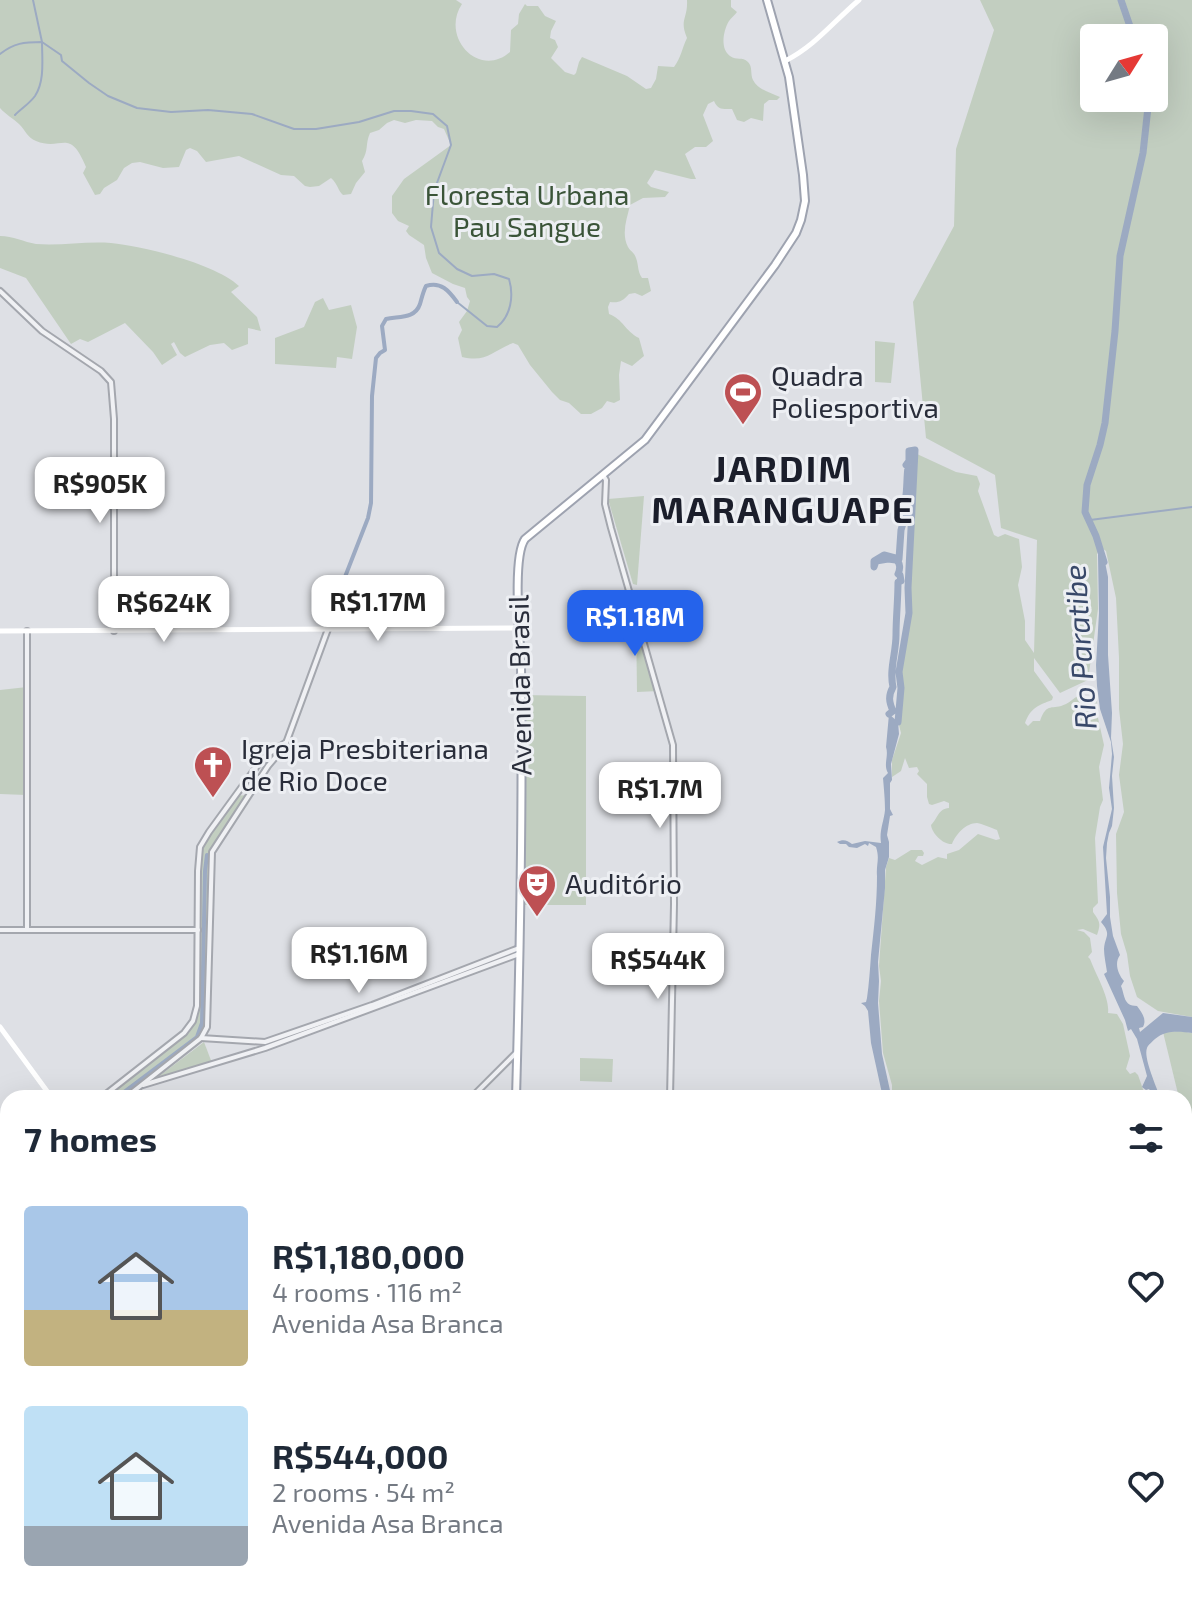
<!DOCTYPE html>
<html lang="en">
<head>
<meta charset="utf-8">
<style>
	:root { --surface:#fff; --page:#f6f6f7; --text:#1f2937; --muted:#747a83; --accent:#2563eb }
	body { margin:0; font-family:"Exo 2",sans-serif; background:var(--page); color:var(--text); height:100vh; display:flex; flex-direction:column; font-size:30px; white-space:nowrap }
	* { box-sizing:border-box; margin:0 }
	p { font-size:26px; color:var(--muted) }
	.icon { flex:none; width:44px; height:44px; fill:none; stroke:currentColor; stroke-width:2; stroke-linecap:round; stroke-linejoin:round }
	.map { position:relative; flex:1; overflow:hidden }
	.panel { position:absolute; left:0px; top:1090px; width:1192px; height:514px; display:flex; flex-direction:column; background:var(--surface); border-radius:24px 24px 0 0; box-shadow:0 8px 32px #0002 }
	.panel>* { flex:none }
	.needle { width:52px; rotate:53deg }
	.buttons { position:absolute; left:1080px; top:24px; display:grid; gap:16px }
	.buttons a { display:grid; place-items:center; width:88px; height:88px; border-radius:8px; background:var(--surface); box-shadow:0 8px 32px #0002; font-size:40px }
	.price { position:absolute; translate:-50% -68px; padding:0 18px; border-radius:16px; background:#fff; color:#222; font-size:26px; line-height:52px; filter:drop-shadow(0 2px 4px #0008) }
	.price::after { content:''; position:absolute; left:50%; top:48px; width:24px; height:18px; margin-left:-12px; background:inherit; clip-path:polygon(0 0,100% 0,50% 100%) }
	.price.selected { background:var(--accent); color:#fff }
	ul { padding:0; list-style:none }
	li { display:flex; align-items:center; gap:24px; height:200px; padding:0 24px }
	li span { display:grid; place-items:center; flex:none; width:224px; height:160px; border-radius:8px; color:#555 }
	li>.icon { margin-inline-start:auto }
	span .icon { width:96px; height:96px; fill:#fffc; stroke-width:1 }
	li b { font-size:34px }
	h2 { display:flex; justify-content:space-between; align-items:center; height:96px; padding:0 24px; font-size:34px }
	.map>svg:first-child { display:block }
</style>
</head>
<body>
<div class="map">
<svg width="1192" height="1603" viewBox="0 0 1192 1603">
	<rect width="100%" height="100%" fill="#dee0e5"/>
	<g fill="#c2cec0" fill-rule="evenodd">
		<path d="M 0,0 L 456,0 L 462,4 C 440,37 479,79 510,52 L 511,30 L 518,24 L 519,14 L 525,4 L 527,6 L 538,6 L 545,16 L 556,21 L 551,31 L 550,38 L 555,40 L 558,47 L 551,58 L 565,72 L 574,75 L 576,73 L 579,62 L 582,57 L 627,76 L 646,89 L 651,88 L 656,79 L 658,66 L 674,67 C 681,58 682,48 687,38 C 679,19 688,19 687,0 L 731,0 L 731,7 L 737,12 C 735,15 731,18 729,21 C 723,31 720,49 730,56 C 737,61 742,56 748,62 C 753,67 750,74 753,80 C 758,90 771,93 780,97 L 777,100 L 769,100 L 764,104 L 763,121 L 751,118 L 744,122 L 737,120 L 732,109 C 722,109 718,110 714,101 L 708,104 L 703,115 L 713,141 L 706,147 L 695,147 L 685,154 L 696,179 L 691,179 L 655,170 L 647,183 L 651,187 L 669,192 L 665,197 L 643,198 L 630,205 C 627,219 621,233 628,247 C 631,252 634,252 636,258 C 639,266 637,270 642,278 L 648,278 L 651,291 L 642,296 L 635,293 L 629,294 C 623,301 619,303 610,302 L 608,307 L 609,314 C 623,319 625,331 639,338 L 644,356 L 632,366 L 621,361 L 619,375 L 620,400 L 614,403 L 607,401 L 602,408 L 591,414 L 581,414 L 569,403 L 560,400 L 552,392 L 530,365 L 518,345 L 513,343 C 492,351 487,363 462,357 L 458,338 L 462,330 L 459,322 L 467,311 L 470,301 L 467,297 L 465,288 L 453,284 L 432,273 L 426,258 L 424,245 L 409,235 L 406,231 L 409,226 L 398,221 L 392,213 L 392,196 L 404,179 L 451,145 L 444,129 L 438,127 L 432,121 L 416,120 L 405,123 L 394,120 L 387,123 L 379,130 L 370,133 C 365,144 369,150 362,161 L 365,172 L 356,183 L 351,194 L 343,195 C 338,191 338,184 331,178 L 319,186 L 310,187 L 305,186 L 294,176 L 281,175 L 239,156 L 206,162 L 197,151 L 190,148 L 186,150 L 179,167 L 163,168 L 140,162 L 132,163 L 124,168 L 117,180 L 104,188 L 100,194 L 95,195 L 83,173 L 86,167 C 69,126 62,152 36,141 C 27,137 26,131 19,124 C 13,118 6,115 0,108 Z"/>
		<path d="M 980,0 L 1192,0 L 1192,1017 L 1158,1011 L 1137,997 L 1130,976 L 1127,954 L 1121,934 L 1117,893 L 1116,834 L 1124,812 L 1119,775 L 1123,744 L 1119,709 L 1119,658 L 1116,598 L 1106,551 L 1103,549 L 1099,550 L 1097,554 L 1098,609 L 1088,680 L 1060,693 L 1034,658 L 1034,671 L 1053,697 L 1052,700 C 1039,705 1030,708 1025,723 L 1028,726 L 1033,721 L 1040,721 C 1047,701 1052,711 1066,704 C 1070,702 1074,698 1078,696 L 1097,698 L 1096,709 L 1104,745 L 1099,767 L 1103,800 L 1100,807 L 1095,838 L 1098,903 L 1093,908 L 1093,912 C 1100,922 1101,923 1097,935 L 1083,929 L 1077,930 L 1084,932 L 1090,938 L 1092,952 L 1088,957 L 1090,959 C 1096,975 1110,998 1108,1013 L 1117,1014 L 1123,1024 L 1130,1056 L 1126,1069 L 1130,1074 L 1135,1072 L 1138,1075 L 1146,1098 L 892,1098 L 892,1085 L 883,1053 L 879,1001 L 881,981 L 879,966 L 886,867 L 889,858 L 895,860 L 911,850 L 922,850 L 924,853 L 923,856 L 918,856 L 915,861 L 922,865 L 938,857 L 947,859 L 947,854 L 959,850 L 978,834 L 996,840 L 1000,839 L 997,830 C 992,828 983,824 977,823 C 966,823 956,834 952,844 C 944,845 932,834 931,825 C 938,818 938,809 949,808 L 949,803 L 944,801 L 932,805 L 929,804 L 927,797 L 927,784 L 917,774 L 919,771 L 917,767 L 909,768 L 905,758 L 901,771 L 892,777 L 892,760 L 901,733 L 898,721 L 901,712 L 899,701 L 901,695 L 899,673 L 904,656 L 910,612 L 908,585 L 911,573 L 910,566 L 911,560 L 911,519 L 915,457 L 917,454 L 956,472 L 977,476 L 980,484 L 978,491 L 994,535 L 998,537 L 1005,534 L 1019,539 L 1022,567 L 1018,585 L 1025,621 L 1025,640 L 1034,653 L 1037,540 L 1001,528 L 995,475 L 926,438 L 913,302 L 954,226 L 956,149 L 994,30 ZM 1094,38 L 1154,38 L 1154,98 L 1094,98 Z"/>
		<path d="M 0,236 C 13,236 24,242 36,244 C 61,246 86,241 111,243 C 143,246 216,264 239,286 L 231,292 L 257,317 L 261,331 L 248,328 L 248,344 L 232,350 L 224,343 L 210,345 L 185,357 L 180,353 L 174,342 L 171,344 L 177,355 L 162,365 L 153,352 L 125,323 L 88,342 L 80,339 L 71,344 L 26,278 L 0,268 Z"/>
		<polygon points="323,298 329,310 351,305 357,327 352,359 337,357 336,368 275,364 275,338 304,327 315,302"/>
		<polygon points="875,341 895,343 891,383 875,382"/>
		<polygon points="644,496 637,585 633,584 608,499"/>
		<polygon points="636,617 659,691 637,692"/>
		<polygon points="27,687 26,795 0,794 0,690"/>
		<polygon points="521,695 586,696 586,905 521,905"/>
		<polygon points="246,795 216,840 210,854 208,1023 202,1035 122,1098 104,1098 189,1033 199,1014 202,853 205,839 236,796"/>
		<polygon points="1181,1031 1192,1033 1192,1155 1184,1121 1184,1098 1179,1098 1163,1032"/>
		<polygon points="204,1042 212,1063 154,1080"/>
		<polygon points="580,1058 613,1059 612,1082 580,1081"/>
		<polygon points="1184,1285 1187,1285 1189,1290 1192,1318 1192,1476 1184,1489"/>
		<polygon points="0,1356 8,1368 8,1440 0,1442"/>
		<polygon points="1192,1499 1192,1565 1184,1555 1184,1521"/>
		<polygon points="1186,1584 1192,1588 1192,1603 1123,1603 1129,1596 1184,1596 1184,1585"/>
	</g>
	<g fill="#9caac2">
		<path d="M 1103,552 L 1108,577 L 1108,655 L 1112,713 L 1111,738 L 1114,757 L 1112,776 L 1114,808 L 1112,826 L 1109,833 L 1107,843 L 1106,858 L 1110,897 L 1110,917 L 1113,936 L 1120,955 C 1114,963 1118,974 1124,981 L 1121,986 C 1125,995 1123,1006 1137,1006 C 1142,1013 1147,1019 1143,1027 L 1139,1028 L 1140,1032 L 1163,1013 L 1192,1017 L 1192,1033 C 1179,1031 1165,1030 1155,1039 C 1153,1041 1148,1045 1147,1048 C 1143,1058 1157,1087 1160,1098 L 1155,1098 L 1149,1089 L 1146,1090 L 1142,1087 L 1147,1076 L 1137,1039 L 1131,1029 L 1128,1031 L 1125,1020 L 1104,974 L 1107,972 C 1106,965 1104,956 1104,949 C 1105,935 1112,935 1101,922 L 1107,914 L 1103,847 L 1112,809 L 1109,788 L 1112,754 L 1111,742 L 1100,709 L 1097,686 L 1096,665 L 1099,613 L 1098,555 Z"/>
		<path d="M 889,714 L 898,722 L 899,734 L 891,764 L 892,780 L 890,783 L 890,809 L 893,815 L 890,816 L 887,835 L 889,842 L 889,857 L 885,870 L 885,888 L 878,962 L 879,981 L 878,1003 L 882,1054 L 891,1095 L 891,1098 L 883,1098 L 871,1043 L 868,1011 L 865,1006 L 861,1003 L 866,1002 L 867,998 C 869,984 870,969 871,955 C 874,928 877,903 877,876 C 876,864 880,859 876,847 L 869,843 L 868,846 L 865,844 L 857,848 L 849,847 L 846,844 L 840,844 L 837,842 C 843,839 847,840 852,844 L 865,841 L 881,843 C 879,831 884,821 885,810 C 885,799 884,790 883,778 L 888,773 C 883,765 889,756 886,747 Z"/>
		<polygon points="1184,1163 1192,1204 1192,1305 1188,1254 1192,1242 1184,1207"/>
	</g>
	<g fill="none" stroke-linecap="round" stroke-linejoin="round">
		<g stroke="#9caac2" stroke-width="2">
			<path d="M 33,0 L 42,42 L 61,55 L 62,61 L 89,83 L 108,96 L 137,108 L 171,112 L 208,110 L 252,114 L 294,129 L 316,129 L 359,122 L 394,111 L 411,111 L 433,114 L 447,126 L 451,145 L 434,191 L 431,227 L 439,253 L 457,269 L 472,276 L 494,274 L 509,279 C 514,296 511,316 497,327 L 487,326 L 457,302"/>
			<path d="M 0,54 C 14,43 24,42 42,42 C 42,59 45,81 35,96 C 30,103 21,109 15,115"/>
			<polyline points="1090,520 1192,507"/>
		</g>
		<g stroke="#9caac2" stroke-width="4">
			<path d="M 327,623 L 368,518 L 371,503 L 372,396 L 376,358 L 380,353 L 385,350 L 382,326 L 386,319 C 399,316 415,319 420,304 C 422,297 423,292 426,286 C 441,281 449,291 457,302"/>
			<polyline points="116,1098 197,1037 202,1023 205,871 207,855"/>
		</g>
		<g stroke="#9caac2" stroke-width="7">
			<polyline points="1121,0 1134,38"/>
			<polyline points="1104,562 1096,536 1085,512 1087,485 1100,445 1105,423 1115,331 1120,256 1143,153 1149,98"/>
			<path d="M 889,714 L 893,711 C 889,702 888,696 893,687 C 889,670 896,653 896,635 C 896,618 898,600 898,582 L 901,581 L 900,575 L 898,574 C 900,570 901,563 896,560 L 888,559 L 876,561 L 874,567 L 874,561 L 884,555 L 899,559 L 901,530 L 905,517 L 903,510 C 908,496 906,481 908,467 L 906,465 L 909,461 L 909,451 L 915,450 L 908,588 L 909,613 L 899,672 L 901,688 L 898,722"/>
		</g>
		<g stroke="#a4a7ae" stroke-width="8">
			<g id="tertiary">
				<polyline points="0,291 42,331 101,371 111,382 114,419 114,631"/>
				<polyline points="603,475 606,480 605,504 611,528 673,745 674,904 670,1098"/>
				<polyline points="27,631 27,930"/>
				<polyline points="0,930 198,930"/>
				<polyline points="201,1038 265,1042 372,1005 519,948"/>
				<polyline points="143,1085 265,1048 519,954"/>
				<polyline points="101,1098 184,1033 193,1021 197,1006 198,871 200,847 209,832 257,766 268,754 285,743"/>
				<polyline points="125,1098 201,1038 207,1027 212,852 268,766 285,746 328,629"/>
				<polyline points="471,1098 517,1052"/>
				<polyline points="679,1596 682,1603"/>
			</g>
		</g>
		<g stroke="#9ea3b0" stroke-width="10">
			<g id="primary">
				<path d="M 516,1098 C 520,954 523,809 521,665 C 520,639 512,557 525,539 L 645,440 L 775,265 L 796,233 L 801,220 L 805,201 L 803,175 L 789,77 L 767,0"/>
				<polyline points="463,1596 465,1603"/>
				<polyline points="1184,1603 1192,1596"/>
			</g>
		</g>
		<use href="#tertiary" stroke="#f0f1f4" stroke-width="4"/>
		<g stroke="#fff" stroke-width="5">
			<path d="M 785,61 C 815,46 834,21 859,0"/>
			<polyline points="0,631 519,628"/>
			<polyline points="0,1027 52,1098"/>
			<polyline points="0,1262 8,1259"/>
		</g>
		<use href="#primary" stroke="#fff" stroke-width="6"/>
	</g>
	<defs>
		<g id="stadium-pin" transform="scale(2)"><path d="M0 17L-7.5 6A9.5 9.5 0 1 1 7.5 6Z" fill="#bd5053" stroke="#edeff3"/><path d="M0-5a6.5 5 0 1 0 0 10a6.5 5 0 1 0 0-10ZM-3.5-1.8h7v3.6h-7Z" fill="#fff"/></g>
		<g id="church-pin" transform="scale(2)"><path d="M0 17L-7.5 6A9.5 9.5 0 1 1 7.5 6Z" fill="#bd5053" stroke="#edeff3"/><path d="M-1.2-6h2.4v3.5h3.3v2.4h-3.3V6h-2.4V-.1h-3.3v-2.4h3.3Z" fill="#fff"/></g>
		<g id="theatre-pin" transform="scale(2)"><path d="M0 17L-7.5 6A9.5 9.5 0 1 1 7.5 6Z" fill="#bd5053" stroke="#edeff3"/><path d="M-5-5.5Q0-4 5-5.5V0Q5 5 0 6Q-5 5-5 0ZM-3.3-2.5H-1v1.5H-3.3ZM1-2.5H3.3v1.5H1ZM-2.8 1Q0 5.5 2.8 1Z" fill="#fff"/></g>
	</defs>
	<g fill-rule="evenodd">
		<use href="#stadium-pin" x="743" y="392"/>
		<use href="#church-pin" x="213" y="765"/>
		<use href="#theatre-pin" x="537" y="884"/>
	</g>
	<g text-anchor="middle" stroke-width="6" stroke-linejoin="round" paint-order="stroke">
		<g font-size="28" fill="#3a5438" stroke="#edeff3">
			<text x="527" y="205">Floresta Urbana<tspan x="527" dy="32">Pau Sangue</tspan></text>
		</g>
		<g font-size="28" fill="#292d3a" stroke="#edeff3" text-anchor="start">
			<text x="771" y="386">Quadra<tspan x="771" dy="32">Poliesportiva</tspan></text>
			<text x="241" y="759">Igreja Presbiteriana<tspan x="241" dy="32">de Rio Doce</tspan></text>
			<text x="565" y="894">Auditório</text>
		</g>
		<g font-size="28" fill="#292d3a" stroke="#edeff3">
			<text transform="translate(520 685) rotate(-91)" y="10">Avenida Brasil</text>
		</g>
		<g font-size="30" font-style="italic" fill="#384869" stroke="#edeff3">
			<text transform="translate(1081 647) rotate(-94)" y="10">Rio Paratibe</text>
		</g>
		<g font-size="36" font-weight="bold" letter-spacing="2" fill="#1b1e2b" stroke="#edeff3">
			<text x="783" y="482">JARDIM<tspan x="783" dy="41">MARANGUAPE</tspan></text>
		</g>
	</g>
</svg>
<div class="buttons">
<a><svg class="needle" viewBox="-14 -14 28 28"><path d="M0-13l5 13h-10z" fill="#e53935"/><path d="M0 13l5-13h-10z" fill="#747a83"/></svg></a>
</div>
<b class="price" style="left:100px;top:525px">R$905K</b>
<b class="price" style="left:378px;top:643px">R$1.17M</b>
<b class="price" style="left:164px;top:644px">R$624K</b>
<b class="price selected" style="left:635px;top:658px">R$1.18M</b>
<b class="price" style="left:660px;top:830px">R$1.7M</b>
<b class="price" style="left:359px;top:995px">R$1.16M</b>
<b class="price" style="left:658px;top:1001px">R$544K</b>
<section class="panel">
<h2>7 homes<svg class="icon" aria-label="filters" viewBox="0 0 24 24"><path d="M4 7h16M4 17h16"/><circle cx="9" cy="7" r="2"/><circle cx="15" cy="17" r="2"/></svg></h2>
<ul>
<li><span style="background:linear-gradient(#a9c7e8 65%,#c2b280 0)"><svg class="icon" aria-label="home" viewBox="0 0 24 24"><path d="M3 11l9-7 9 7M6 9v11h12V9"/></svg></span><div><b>R$1,180,000</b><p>4 rooms · 116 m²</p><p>Avenida Asa Branca</p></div><svg class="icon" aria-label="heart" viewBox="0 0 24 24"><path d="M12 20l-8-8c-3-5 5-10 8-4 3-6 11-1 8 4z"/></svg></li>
<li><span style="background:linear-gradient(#bfe0f5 75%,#9aa5b1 0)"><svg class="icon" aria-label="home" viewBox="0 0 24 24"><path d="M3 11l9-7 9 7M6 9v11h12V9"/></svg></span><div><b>R$544,000</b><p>2 rooms · 54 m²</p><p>Avenida Asa Branca</p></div><svg class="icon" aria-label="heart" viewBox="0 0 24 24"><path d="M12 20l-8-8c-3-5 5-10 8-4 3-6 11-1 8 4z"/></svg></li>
</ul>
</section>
</div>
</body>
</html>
